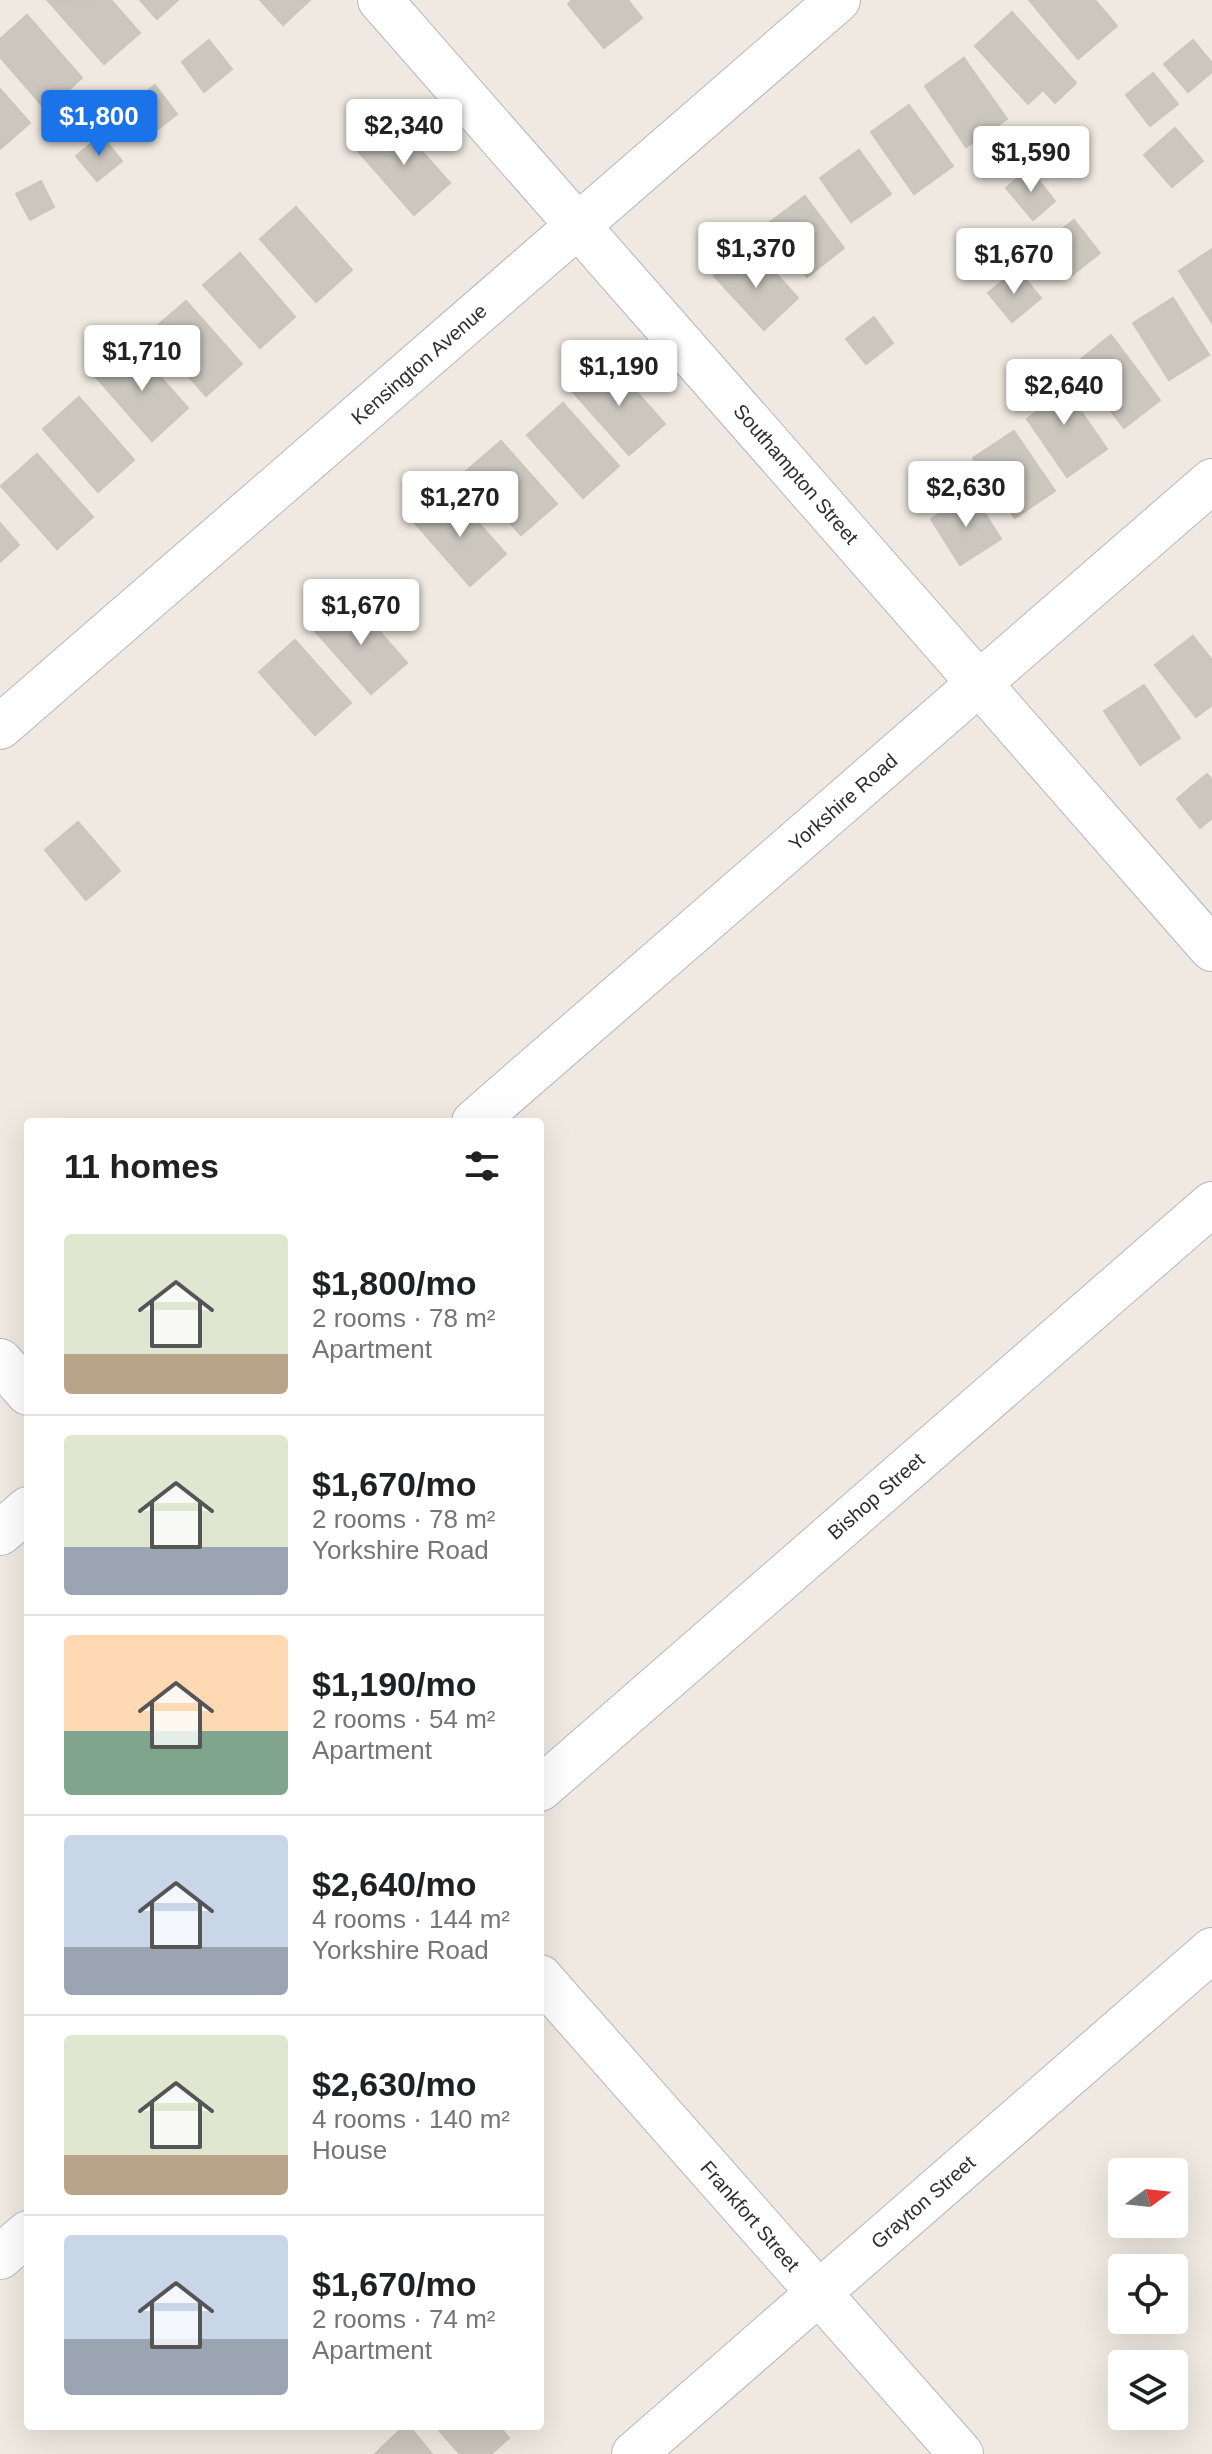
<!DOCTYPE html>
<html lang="en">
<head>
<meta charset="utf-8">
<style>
	:root { --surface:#fff; --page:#f2f2f2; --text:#202124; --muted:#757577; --line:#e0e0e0; --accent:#1a73e8 }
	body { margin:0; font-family:Helvetica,sans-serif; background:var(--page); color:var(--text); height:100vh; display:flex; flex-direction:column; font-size:30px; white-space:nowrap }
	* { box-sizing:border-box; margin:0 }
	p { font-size:26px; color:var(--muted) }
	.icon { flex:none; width:44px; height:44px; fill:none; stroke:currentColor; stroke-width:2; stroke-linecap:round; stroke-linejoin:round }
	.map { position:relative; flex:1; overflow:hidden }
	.panel { position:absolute; left:24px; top:1118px; width:520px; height:1312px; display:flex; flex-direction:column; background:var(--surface); border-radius:8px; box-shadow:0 8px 32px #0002 }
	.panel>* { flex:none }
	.needle { width:52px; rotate:75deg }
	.tools { position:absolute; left:1108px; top:2158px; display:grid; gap:16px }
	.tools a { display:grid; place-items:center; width:80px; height:80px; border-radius:8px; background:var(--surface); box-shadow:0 8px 32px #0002; font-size:40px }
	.price { position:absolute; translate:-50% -68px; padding:0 18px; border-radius:8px; background:#fff; color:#222; font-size:26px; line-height:52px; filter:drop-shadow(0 2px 4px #0008) }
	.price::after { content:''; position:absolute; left:50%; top:48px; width:24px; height:18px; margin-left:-12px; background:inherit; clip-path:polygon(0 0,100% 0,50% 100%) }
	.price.active { background:var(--accent); color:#fff }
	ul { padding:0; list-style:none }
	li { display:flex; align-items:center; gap:24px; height:200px; padding:0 40px }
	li+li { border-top:2px solid var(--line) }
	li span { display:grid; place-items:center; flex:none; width:224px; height:160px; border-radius:8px; color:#555 }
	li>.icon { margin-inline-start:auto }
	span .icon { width:96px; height:96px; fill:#fffc; stroke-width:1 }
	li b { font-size:34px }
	h2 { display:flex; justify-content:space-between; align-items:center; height:96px; padding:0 40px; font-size:34px }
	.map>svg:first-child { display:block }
</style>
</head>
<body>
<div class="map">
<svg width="1212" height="2454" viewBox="0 0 1212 2454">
	<rect width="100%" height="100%" fill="#efe9e1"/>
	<g fill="#cbc7bf" stroke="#cbc5ba" stroke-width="2">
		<polygon points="111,0 140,33 104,64 48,1"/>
		<polygon points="140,0 178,0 157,19"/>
		<polygon points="260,0 310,0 283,25"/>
		<polygon points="572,0 628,0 642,18 604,48 568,4"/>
		<polygon points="1029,0 1095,0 1117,26 1078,59"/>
		<polygon points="1012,12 1076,83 1055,103 1043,90 1028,104 975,46"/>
		<polygon points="27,15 82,78 46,110 0,57 0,39"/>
		<polygon points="209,40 232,69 204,92 182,62"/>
		<polygon points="1193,40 1212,63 1212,72 1188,92 1164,64"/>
		<polygon points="964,58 1007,119 966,147 925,86"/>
		<polygon points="1153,73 1178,104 1150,126 1126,95"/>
		<polygon points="155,85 177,114 148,137 126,108"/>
		<polygon points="0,89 30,123 0,149"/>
		<polygon points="909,105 953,166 914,194 871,132"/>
		<polygon points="394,120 450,183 414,215 358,151"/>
		<polygon points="1175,128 1203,161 1172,187 1144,155"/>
		<polygon points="101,135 122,161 97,181 76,156"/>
		<polygon points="859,150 891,194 851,222 820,178"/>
		<polygon points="1029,168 1055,201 1033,220 1006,188"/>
		<polygon points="41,181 54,207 30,220 16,194"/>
		<polygon points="805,196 844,248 807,277 766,225"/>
		<polygon points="296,207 352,270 316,302 260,239"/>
		<polygon points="1074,220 1100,253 1068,278 1043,244"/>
		<polygon points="1212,249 1212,323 1179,271"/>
		<polygon points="740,252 761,275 770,267 798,298 764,330 714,276"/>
		<polygon points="240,253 295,317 260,348 203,285"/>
		<polygon points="1017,269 1041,298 1012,322 988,293"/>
		<polygon points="1173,298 1209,355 1169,380 1133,323"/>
		<polygon points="186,301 242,364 206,396 150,332"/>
		<polygon points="874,317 893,343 866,364 846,339"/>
		<polygon points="1111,335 1160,400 1124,428 1075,364"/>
		<polygon points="132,345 188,408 152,441 96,377"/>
		<polygon points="609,361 665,424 629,455 573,392"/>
		<polygon points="1056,375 1107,449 1067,477 1027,419 1040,409 1029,393"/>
		<polygon points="79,397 134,460 98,492 43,429"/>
		<polygon points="563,403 619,466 583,498 527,435"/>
		<polygon points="1014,431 1055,491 1015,518 973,458"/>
		<polygon points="501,441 557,504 521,535 465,472"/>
		<polygon points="37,454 93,517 57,549 1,486"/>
		<polygon points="450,491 506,554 470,586 415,523"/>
		<polygon points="972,493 1001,539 960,565 931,519"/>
		<polygon points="0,523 19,545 0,562"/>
		<polygon points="351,599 407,663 371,694 315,631"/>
		<polygon points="1193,636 1212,660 1212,705 1196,717 1155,665"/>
		<polygon points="295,640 351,703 315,735 259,672"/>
		<polygon points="1144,685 1180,738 1140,765 1104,711"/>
		<polygon points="1207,774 1212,780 1212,818 1200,828 1177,799"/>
		<polygon points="78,822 120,871 86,900 45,850"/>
		<polygon points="404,2426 409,2426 432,2454 375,2454"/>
		<polygon points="435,2426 499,2426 509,2438 491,2454 460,2454"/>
	</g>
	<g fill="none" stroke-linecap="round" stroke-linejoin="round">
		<g stroke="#b4b7c1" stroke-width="46">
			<g id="minor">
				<polyline points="380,0 1212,949"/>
				<polyline points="0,727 838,0"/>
				<polyline points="474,1122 1212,481"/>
				<polyline points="0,1361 28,1393"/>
				<polyline points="0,1533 28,1509"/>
				<polyline points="540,1789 1212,1204"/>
				<polyline points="540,1977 961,2454"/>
				<polyline points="0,2257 28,2233"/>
				<polyline points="634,2454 1212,1950"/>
			</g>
		</g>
		<use href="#minor" stroke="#fff" stroke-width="44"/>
	</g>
	<g text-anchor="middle" stroke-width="6" stroke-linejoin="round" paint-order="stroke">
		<g font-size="20" fill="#2e2e2e" stroke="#fff">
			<text transform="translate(419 364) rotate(-41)" y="7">Kensington Avenue</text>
			<text transform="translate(796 474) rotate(49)" y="7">Southampton Street</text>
			<text transform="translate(843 802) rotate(-41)" y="7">Yorkshire Road</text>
			<text transform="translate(876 1496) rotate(-41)" y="7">Bishop Street</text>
			<text transform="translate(923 2202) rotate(-41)" y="7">Grayton Street</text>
			<text transform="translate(750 2216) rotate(49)" y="7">Frankfort Street</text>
		</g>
	</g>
</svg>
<div class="tools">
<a><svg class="needle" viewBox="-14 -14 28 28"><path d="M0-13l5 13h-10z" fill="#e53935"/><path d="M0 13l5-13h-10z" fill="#757577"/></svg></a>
<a><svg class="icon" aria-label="locate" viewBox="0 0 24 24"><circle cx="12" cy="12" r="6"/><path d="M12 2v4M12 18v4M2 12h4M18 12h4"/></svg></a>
<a><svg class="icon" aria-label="layers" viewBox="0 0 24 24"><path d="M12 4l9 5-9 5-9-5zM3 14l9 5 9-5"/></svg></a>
</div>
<b class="price active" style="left:99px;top:158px">$1,800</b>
<b class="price" style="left:404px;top:167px">$2,340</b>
<b class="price" style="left:1031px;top:194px">$1,590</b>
<b class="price" style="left:756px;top:290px">$1,370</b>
<b class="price" style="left:1014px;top:296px">$1,670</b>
<b class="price" style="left:142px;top:393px">$1,710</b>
<b class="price" style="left:619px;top:408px">$1,190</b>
<b class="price" style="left:1064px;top:427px">$2,640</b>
<b class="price" style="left:966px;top:529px">$2,630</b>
<b class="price" style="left:460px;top:539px">$1,270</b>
<b class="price" style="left:361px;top:647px">$1,670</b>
<section class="panel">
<h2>11 homes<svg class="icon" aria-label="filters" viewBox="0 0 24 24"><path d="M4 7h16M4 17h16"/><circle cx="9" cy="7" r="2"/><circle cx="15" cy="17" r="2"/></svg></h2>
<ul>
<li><span style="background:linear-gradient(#dfe7d0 75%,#b9a48a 0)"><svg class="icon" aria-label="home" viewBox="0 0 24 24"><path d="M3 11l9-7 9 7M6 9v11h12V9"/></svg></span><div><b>$1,800/mo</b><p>2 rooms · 78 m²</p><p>Apartment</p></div></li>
<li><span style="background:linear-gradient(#dfe7d0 70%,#9aa5b1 0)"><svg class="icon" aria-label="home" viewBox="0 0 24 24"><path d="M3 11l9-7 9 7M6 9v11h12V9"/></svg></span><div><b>$1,670/mo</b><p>2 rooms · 78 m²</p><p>Yorkshire Road</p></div></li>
<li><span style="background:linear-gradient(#ffd9b3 60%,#7fa58c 0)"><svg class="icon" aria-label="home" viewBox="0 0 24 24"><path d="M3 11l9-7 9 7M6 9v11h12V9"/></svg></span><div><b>$1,190/mo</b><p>2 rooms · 54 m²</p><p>Apartment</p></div></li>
<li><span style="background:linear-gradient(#c9d6e8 70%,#9aa5b1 0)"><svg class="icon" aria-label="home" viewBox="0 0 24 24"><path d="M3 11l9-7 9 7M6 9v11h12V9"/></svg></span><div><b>$2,640/mo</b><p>4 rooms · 144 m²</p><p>Yorkshire Road</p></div></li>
<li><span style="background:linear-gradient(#dfe7d0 75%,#b9a48a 0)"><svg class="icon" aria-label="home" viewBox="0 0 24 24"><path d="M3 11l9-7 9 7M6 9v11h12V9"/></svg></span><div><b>$2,630/mo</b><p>4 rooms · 140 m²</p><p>House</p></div></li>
<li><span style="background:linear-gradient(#c9d6e8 65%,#9aa5b1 0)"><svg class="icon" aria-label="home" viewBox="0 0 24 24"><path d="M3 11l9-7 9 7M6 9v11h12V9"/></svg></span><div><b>$1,670/mo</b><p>2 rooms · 74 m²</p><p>Apartment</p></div></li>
</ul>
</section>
</div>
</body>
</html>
